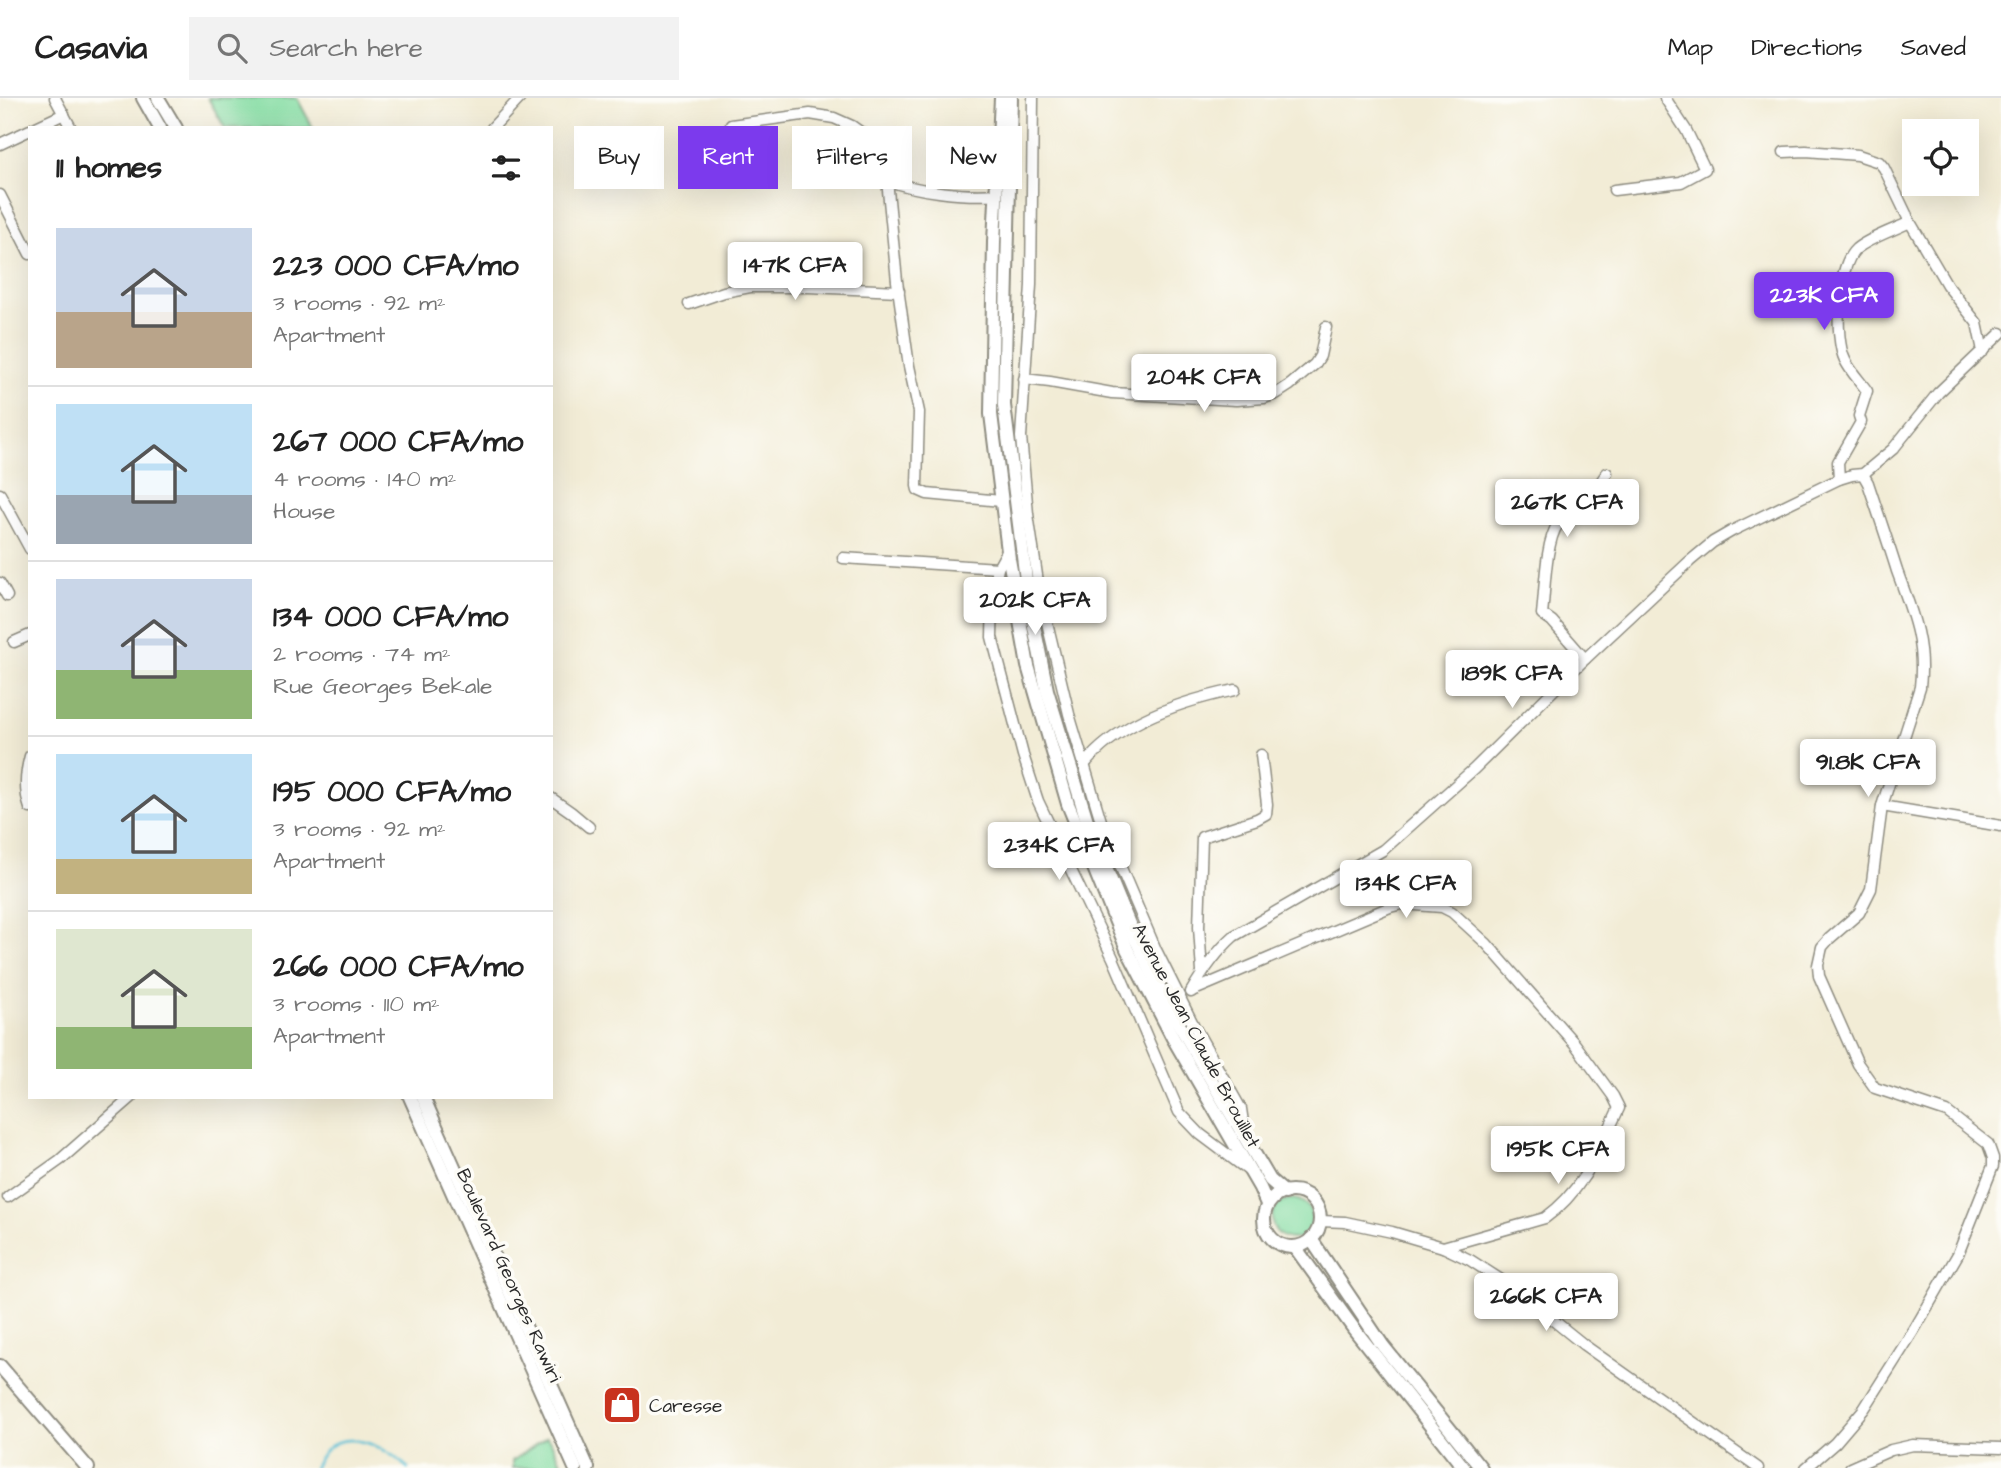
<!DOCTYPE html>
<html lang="en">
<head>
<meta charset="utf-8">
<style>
	:root { --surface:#fff; --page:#f2f2f2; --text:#222; --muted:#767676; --line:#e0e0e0; --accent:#7c3aed }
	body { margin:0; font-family:"Architects Daughter",sans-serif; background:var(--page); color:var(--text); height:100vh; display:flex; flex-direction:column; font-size:26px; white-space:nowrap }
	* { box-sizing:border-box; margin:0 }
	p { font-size:23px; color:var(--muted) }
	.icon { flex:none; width:38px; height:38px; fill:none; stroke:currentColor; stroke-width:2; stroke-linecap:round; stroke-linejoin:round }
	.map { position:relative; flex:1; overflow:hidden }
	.panel { position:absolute; left:28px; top:28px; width:525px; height:973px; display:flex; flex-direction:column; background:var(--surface); border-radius:0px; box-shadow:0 7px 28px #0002 }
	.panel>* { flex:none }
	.top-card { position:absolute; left:574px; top:28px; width:665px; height:63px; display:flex; gap:14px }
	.fabs { position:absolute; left:1902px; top:21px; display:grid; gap:14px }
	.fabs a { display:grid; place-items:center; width:77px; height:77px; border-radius:0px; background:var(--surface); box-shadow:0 7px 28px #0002; font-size:35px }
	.price { position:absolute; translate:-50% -60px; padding:0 16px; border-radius:7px; background:#fff; color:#222; font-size:23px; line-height:46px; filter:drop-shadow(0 2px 4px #0008) }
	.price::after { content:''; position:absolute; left:50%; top:42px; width:21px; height:16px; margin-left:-10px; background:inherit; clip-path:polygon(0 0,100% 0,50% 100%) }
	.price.active { background:var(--accent); color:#fff }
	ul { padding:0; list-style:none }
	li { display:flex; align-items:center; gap:21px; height:175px; padding:0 28px }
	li+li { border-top:2px solid var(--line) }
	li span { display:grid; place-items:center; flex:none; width:196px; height:140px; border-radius:0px; color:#555 }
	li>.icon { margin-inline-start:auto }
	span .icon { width:84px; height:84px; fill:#fffc; stroke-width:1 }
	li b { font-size:30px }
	h2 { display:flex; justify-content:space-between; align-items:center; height:84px; padding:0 28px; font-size:30px }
	.tag { padding:0 24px; border-radius:0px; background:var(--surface); box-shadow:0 7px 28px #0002; font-size:24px; line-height:63px }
	.tag.active { background:var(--accent); color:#fff }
	header { display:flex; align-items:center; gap:42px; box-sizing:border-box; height:98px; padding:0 35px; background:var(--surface); border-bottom:2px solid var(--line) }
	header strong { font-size:33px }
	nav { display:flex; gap:38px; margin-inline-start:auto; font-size:24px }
	.search { width:490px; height:63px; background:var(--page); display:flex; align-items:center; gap:18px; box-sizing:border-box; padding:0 24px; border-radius:0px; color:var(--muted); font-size:26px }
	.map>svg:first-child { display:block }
</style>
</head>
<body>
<header>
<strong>Casavia</strong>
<div class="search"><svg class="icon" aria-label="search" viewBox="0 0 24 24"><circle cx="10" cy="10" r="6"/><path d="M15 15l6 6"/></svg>Search here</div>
<nav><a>Map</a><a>Directions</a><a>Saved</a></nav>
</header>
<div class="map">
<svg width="2001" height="1370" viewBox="0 0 2001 1370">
	<rect width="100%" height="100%" fill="#fdfcf7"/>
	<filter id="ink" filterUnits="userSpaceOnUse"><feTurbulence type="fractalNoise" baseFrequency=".0143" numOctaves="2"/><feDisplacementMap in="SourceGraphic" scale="14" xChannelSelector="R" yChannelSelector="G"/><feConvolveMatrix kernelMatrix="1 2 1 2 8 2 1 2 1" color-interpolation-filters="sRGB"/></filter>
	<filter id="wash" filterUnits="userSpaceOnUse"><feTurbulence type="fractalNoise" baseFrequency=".00686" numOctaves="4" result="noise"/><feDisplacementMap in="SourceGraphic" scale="28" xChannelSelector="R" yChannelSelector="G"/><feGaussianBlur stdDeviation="1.57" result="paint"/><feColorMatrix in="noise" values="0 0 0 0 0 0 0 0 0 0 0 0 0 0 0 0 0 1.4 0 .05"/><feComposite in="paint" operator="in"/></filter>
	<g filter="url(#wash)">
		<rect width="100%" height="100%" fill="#f2ecd6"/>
		<g fill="#83dca2" stroke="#578466" stroke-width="2">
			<polygon points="208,0 297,0 313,30 225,30"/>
			<circle cx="1292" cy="1121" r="20"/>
			<polygon points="547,1339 552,1346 564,1370 512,1370 512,1363"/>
		</g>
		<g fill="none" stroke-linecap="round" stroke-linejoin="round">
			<path stroke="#59c0d7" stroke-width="2.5" d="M 314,1370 C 318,1364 321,1356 327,1351 C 350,1329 389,1352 408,1370"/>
		</g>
	</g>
	<g filter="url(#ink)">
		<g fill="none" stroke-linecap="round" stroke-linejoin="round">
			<g stroke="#8e8c80" stroke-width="13">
				<g id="minor">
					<polyline points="55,0 71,30"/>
					<polyline points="1033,0 1031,187 1021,339 1028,416 1039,491 1069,616 1101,723 1156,852 1195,930 1241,1011 1245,1038"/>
					<polyline points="731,27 810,16 834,20 852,28 873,43 880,52 887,82 897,183 909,268 919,314 917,388 918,392 927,396 1001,403"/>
					<polyline points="34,30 64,16"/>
					<polyline points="492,30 520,0"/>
					<polyline points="0,46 30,32"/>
					<polyline points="1784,54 1806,53 1858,57 1879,64 1884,70 1910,124 1947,187 1977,225 1983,253"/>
					<path d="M 887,82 C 915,93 966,99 996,96"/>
					<polyline points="1614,92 1681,84 1705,71 1686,32 1665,0"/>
					<polyline points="0,97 30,156"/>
					<polyline points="689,206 724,194 750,189 809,189 899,193"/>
					<polyline points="1024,281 1050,284 1112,295 1236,302 1264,300 1276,296 1290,287 1315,266 1320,258 1326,229"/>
					<path d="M 1839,381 L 1838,364 L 1861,324 L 1859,318 L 1867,293 C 1860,283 1850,273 1845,262 C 1834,240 1837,168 1856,151 C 1869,140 1894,132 1910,124"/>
					<polyline points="0,396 30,451"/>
					<polyline points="1008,452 998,470 993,499 992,539 1023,657 1038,703 1113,860 1179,1014 1200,1036 1248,1072"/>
					<polyline points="843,460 998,470"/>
					<polyline points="0,485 7,498"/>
					<polyline points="14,544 30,537"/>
					<path d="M 1585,561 L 1552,523 L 1542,516 C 1545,493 1545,444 1558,426 C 1567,413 1580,407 1591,397 C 1597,391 1602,382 1607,375"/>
					<path d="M 30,658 C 25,676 24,693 30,710"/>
					<path d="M 1084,667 C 1118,624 1182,603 1235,592"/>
					<polyline points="551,700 571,714 589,729"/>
					<polyline points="1882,708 2001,728"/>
					<polyline points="1202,874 1199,829 1202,739 1257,721 1266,716 1267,706 1261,657"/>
					<path d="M 1192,893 L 1390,809 L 1402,806 L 1442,809 L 1452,814 L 1487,846 L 1575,946 L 1613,998 L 1619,1010 C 1599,1052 1584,1092 1545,1120 L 1443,1149"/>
					<path d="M 1191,894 C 1203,873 1216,854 1234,838 L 1383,752 L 1474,671 L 1585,561 L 1690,463 L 1713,444 L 1732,433 L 1839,381 L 1852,377 L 1863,376 L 1893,351 L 1938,295 L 2001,235"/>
					<polyline points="8,1099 60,1062 132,999"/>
					<polyline points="1320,1123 1345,1124 1392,1134 1443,1149 1470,1162 1512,1189 1584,1247 1758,1370"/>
					<path d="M 1806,1370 L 1835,1345 L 1864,1311 L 1914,1232 L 1958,1156 L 1993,1068 L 1993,1060 L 1988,1046 L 1947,1014 L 1875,990 L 1858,966 L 1819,878 L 1818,867 L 1822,849 L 1829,841 L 1859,815 L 1871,791 L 1882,708 L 1920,589 C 1925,544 1912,514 1897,473 C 1888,444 1878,415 1868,385 L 1863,376"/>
					<polyline points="1850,1370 1891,1352 1913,1347 2001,1350"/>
				</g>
			</g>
			<g stroke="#8e8c80" stroke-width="16">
				<g id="major">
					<polyline points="143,0 160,30"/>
					<polyline points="158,0 176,30"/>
					<polyline points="1001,0 994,144 991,316 1009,461 1028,568 1068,706 1127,851 1173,940 1260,1090 1267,1106"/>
					<polyline points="1011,0 1004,307 1028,498 1047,592 1089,729 1134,838 1170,911 1234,1021 1270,1082 1285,1095"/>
					<polyline points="410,999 575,1370"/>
					<polyline points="423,999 588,1370"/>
					<circle cx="1292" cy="1121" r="28"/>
					<polyline points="1311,1141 1383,1248 1481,1370"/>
					<polyline points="1295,1149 1354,1231 1464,1370"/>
					<polyline points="0,1268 88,1370"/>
				</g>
			</g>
			<use href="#minor" stroke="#fff" stroke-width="10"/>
			<use href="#major" stroke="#fff" stroke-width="12"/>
		</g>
	</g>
	<defs>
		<g id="shop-square" transform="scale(2.0125)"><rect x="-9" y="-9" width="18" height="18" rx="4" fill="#c8321e" stroke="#fdfcf7"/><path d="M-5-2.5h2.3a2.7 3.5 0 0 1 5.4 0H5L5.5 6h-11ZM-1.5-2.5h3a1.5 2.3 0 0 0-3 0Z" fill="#fff"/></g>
	</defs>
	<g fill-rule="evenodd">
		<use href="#shop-square" x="622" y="1307"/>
	</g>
	<g text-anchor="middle" stroke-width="7" stroke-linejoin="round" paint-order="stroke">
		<g font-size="19" fill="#2b2b2b" stroke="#fdfcf7">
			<text transform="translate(1197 937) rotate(62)" y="7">Avenue Jean Claude Brouillet</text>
			<text transform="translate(510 1177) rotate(66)" y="7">Boulevard Georges Rawiri</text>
		</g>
		<g font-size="19" fill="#2b2b2b" stroke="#fdfcf7" text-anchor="start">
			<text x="649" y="1314">Caresse</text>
		</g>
	</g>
</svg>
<div class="fabs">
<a><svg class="icon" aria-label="locate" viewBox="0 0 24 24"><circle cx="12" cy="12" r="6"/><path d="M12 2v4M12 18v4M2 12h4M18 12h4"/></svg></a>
</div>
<b class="price" style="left:795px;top:204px">147K CFA</b>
<b class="price active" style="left:1824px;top:234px">223K CFA</b>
<b class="price" style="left:1204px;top:316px">204K CFA</b>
<b class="price" style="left:1567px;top:441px">267K CFA</b>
<b class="price" style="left:1035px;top:539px">202K CFA</b>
<b class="price" style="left:1512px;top:612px">189K CFA</b>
<b class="price" style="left:1868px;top:701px">91.8K CFA</b>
<b class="price" style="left:1059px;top:784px">234K CFA</b>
<b class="price" style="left:1406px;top:822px">134K CFA</b>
<b class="price" style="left:1558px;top:1088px">195K CFA</b>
<b class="price" style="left:1546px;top:1235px">266K CFA</b>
<div class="top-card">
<a class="tag">Buy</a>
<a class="tag active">Rent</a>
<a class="tag">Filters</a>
<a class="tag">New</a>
</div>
<section class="panel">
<h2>11 homes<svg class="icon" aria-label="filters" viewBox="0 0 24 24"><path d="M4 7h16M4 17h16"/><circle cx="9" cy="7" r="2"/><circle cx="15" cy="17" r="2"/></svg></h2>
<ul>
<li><span style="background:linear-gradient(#c9d6e8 60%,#b9a48a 0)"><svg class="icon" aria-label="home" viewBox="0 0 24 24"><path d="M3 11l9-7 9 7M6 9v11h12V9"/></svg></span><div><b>223 000 CFA/mo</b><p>3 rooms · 92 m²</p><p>Apartment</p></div></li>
<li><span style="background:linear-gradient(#bfe0f5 65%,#9aa5b1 0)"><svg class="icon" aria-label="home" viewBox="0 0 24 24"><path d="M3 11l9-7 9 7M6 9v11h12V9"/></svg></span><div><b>267 000 CFA/mo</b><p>4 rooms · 140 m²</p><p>House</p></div></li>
<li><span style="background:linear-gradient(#c9d6e8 65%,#8fb573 0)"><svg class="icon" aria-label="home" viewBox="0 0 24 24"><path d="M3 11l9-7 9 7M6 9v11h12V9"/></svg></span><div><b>134 000 CFA/mo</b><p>2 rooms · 74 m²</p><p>Rue Georges Bekale</p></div></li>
<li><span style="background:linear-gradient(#bfe0f5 75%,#c2b280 0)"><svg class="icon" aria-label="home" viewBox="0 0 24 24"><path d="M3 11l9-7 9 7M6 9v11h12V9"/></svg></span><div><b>195 000 CFA/mo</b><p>3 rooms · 92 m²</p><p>Apartment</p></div></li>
<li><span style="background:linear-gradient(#dfe7d0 70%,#8fb573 0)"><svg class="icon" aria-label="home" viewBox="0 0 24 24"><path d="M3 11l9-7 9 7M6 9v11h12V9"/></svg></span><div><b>266 000 CFA/mo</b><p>3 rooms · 110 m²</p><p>Apartment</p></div></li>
</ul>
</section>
</div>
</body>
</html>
